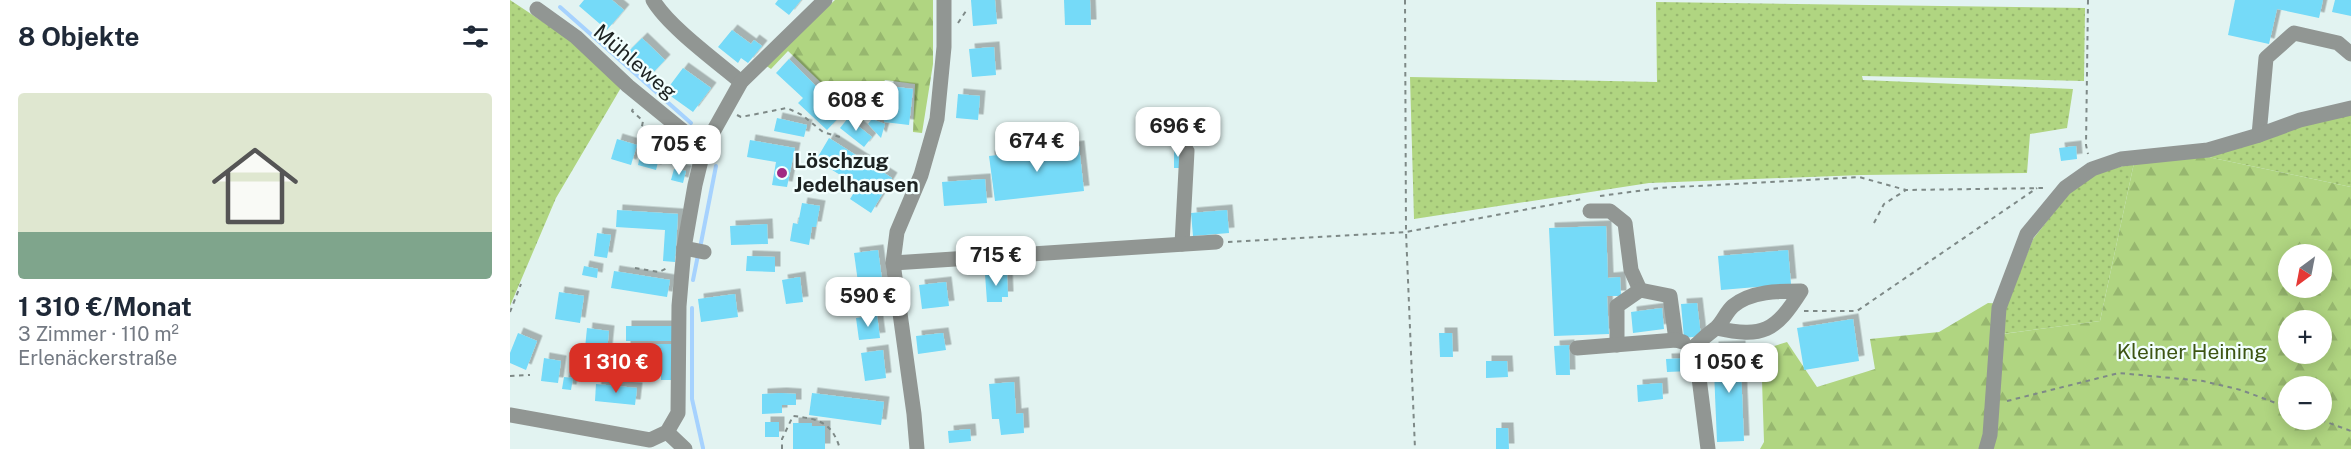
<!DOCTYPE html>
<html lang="de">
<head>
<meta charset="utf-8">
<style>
	:root { --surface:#fff; --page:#f2f2f3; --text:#1f2937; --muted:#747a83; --line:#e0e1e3; --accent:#d93025 }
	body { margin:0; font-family:"Public Sans",sans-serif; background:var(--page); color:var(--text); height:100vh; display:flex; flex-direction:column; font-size:22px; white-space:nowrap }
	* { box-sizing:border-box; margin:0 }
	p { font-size:20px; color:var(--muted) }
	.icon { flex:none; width:33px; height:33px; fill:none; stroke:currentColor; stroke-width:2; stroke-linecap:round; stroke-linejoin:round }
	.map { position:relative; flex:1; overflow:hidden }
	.drawer { display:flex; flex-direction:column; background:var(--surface); width:510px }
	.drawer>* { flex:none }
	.needle { width:39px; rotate:212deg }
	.controls { position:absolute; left:1768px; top:244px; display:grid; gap:12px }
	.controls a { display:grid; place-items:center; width:54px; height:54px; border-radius:50%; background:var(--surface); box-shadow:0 3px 15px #0003; font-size:30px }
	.price { position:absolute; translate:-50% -51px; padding:0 14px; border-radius:12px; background:#fff; color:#222; font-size:20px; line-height:39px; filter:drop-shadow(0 2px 3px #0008) }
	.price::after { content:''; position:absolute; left:50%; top:36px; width:18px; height:14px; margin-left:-9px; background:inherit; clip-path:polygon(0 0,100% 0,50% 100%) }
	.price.selected { background:var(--accent); color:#fff }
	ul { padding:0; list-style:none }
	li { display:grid; align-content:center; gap:12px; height:318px; padding:0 18px }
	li+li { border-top:2px solid var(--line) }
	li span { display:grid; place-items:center; height:186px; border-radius:6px; color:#555 }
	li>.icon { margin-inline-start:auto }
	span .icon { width:108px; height:108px; fill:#fffc; stroke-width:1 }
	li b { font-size:26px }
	h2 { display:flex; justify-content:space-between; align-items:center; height:72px; padding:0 18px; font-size:26px }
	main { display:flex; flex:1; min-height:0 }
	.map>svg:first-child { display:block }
</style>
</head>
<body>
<main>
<section class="drawer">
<h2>8 Objekte<svg class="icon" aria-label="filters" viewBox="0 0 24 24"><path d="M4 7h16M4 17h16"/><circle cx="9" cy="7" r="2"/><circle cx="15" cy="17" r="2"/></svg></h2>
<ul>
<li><span style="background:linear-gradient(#dfe7d0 75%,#7fa58c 0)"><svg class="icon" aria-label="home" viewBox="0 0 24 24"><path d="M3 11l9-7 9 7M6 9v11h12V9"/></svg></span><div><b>1 310 €/Monat</b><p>3 Zimmer · 110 m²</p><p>Erlenäckerstraße</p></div></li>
</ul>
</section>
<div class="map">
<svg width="1841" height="449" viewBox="0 0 1841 449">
	<defs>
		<pattern id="grass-dots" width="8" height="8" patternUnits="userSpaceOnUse" patternTransform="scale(1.5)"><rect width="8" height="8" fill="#b0d581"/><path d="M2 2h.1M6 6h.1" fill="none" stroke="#97b76f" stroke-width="1.8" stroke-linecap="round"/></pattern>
		<pattern id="forest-firs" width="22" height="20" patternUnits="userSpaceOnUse" patternTransform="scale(1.5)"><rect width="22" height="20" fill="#b0d581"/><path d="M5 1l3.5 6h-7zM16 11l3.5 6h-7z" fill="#97b76f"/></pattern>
		<filter id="shadow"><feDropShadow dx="5.5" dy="-5.5" stdDeviation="0" flood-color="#0004"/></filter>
	</defs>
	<rect width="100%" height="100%" fill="#e2f3f1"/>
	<g fill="url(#grass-dots)">
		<polygon points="0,0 62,41 112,86 46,198 0,306"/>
		<polygon points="1146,2 1575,8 1574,81 1352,76 1353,80 1563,89 1557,128 1520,134 1517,173 1351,175 1139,183 904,219 900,77 1147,82"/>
		<polygon points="1841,114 1841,187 1698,157 1791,126"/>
		<polygon points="1624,163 1590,321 1492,334 1497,304 1523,239 1559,193 1584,174"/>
	</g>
	<g fill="url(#forest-firs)" fill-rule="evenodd">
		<polygon points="325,0 423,0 423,64 412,133 403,132 405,84 375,80 359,113 352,122 278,51 261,69 255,65"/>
		<path d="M 1698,157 L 1841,187 L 1841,449 L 1250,449 L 1254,442 L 1251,350 L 1277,342 L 1307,387 L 1365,369 L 1360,339 L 1429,332 L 1478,303 L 1497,304 L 1493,334 L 1590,321 L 1624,163 ZM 1779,255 L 1812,255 L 1812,288 L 1779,288 ZM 1779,321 L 1812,321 L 1812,354 L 1779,354 ZM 1779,387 L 1812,387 L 1812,420 L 1779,420 Z"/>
	</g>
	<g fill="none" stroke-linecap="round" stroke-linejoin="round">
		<g stroke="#a6d2fe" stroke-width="4">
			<polyline points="50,7 181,123"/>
			<polyline points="190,248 206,166"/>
			<polyline points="183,280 188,255"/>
			<polyline points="182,308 182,399 193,448"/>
		</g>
	</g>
	<g fill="#74daf8" filter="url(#shadow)">
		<polygon points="74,0 102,0 114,10 97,30 69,6"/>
		<polygon points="268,0 291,0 279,15 265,4"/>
		<polygon points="461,0 485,0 487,24 463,26"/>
		<polygon points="554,0 580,0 581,25 555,25"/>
		<polygon points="1725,0 1813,0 1809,18 1767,9 1759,44 1718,35"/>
		<polygon points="1825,0 1841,0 1841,16 1822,12"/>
		<polygon points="222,30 241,44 244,40 252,46 238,63 231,58 228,63 208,47"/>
		<polygon points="132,38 155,60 139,77 116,54"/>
		<polygon points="484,47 486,75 462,77 459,49"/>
		<polygon points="279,59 333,113 317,130 288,103 293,98 266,73"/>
		<polygon points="173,68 201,88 183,112 155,92"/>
		<polygon points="378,86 403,89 399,125 374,122"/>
		<polygon points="448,94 470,96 468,120 446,118"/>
		<polygon points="267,118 297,125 294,137 264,131"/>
		<polygon points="338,118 362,137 354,147 330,128"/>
		<polygon points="362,119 375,124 371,138 358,124"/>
		<polygon points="319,138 382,178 361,213 340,199 348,186 306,160"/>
		<polygon points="107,139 127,145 121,165 101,159"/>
		<polygon points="240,140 285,148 277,187 262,185 266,162 237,157"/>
		<polygon points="132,146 151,151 146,170 128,165"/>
		<polygon points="569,146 574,191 485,201 479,156"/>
		<polygon points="1566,146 1567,159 1551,161 1549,148"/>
		<rect x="664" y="149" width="8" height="19"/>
		<polygon points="164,169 176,171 173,183 161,180"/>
		<polygon points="475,179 477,203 434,206 432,182"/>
		<polygon points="292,203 310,206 306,227 302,227 299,245 280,241 283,223 288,224"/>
		<polygon points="107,210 168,214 165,262 153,261 155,230 106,227"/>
		<polygon points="717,210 719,233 683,236 681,213"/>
		<polygon points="257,224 258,244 221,245 220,226"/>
		<polygon points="1096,226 1098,278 1110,277 1111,296 1097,296 1099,334 1044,336 1039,228"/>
		<polygon points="87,233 101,235 97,258 84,256"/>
		<polygon points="368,250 374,294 350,297 344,253"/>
		<polygon points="1278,250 1281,284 1211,290 1208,256"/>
		<polygon points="237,256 265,257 265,272 236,271"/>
		<polygon points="74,266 88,269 87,278 72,275"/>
		<polygon points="104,271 160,280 157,297 101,288"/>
		<polygon points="497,273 498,297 492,297 492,302 477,302 475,274"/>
		<polygon points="290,277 293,302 276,304 272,280"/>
		<polygon points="436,282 439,306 412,309 409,285"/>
		<polygon points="49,292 74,296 70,323 45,319"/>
		<polygon points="225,294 228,317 191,322 188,299"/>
		<polygon points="1187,303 1191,336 1174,338 1171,304"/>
		<polygon points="1152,308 1154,329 1123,333 1121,312"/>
		<polygon points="367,315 370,338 349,340 346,318"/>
		<polygon points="1343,319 1349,361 1294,370 1287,328"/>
		<rect x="116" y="326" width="47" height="15"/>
		<polygon points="77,328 99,331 94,380 72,378"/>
		<polygon points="8,333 27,341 16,370 0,363 0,353"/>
		<polygon points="433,333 436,350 408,354 406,336"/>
		<polygon points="929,333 942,333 943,357 930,357"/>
		<polygon points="115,344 163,344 163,380 151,380 151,355 115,355"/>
		<polygon points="1059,345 1060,375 1046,375 1044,346"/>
		<polygon points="1230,346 1234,441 1207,442 1203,347"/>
		<polygon points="98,349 114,350 113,368 97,367"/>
		<polygon points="373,350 376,378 355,381 351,353"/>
		<polygon points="34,358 51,361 48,383 31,381"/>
		<polygon points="1180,358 1180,371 1157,372 1156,359"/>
		<polygon points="976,361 997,361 998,377 976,378"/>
		<polygon points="54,377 63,378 61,390 52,389"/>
		<polygon points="504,382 506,414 513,413 514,433 491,435 489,419 482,419 479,384"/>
		<polygon points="1152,383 1153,399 1128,402 1127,385"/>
		<polygon points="86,384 127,388 125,405 85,401"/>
		<polygon points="271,393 286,394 286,405 272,405 272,413 252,414 252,394"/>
		<polygon points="302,393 374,402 371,425 299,415"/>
		<rect x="255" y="422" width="14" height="15"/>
		<polygon points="283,423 302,423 302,426 315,426 315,449 283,449"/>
		<polygon points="986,428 998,428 999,449 986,449"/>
		<polygon points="460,429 461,441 439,443 438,431"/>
	</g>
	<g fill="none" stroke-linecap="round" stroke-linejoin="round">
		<g stroke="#7e8987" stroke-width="2" stroke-dasharray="4.5 4.5" stroke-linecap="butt">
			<polyline points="895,0 896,232 905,449"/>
			<polyline points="1578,0 1576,145 1578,154"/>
			<polyline points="448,23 458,8"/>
			<polyline points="123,109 122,111 133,121 130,137"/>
			<polyline points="227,115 231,117 277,108 292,115 313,132 333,138"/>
			<polyline points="1090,196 1150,188 1349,177 1396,190"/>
			<polyline points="1364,223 1374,204 1396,190 1537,188"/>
			<polyline points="718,242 896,232 1072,199"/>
			<polyline points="125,268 149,272 157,268"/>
			<polyline points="1294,311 1347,311 1527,188"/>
			<polyline points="0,312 11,284"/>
			<polyline points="0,376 20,375"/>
			<polyline points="1497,401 1609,373 1693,381 1731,390 1779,408"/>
			<polyline points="1811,420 1841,431"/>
			<path d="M 272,449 L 272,439 L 283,416 C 309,419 322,422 330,449"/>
		</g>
		<g stroke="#919693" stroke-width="15">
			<path d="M 143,0 C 158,26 206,61 231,82"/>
			<polyline points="27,9 66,37 118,86 194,148"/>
			<polyline points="1749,135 1756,58 1784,33 1828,43 1841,54"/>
			<polyline points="1080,211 1100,211 1115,223 1121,270 1130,290"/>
			<polyline points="672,244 677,151"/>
			<polyline points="174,248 194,252"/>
			<polyline points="383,263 706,242"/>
			<polyline points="1107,345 1107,306 1130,290 1160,296 1166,340"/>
			<path d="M 1185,346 C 1192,339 1198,334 1206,328 C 1213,322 1216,312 1223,306 C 1241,291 1269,291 1291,291 C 1265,332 1253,338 1206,328"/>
			<polyline points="1185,346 1198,449"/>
			<polyline points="1067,348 1166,340 1173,342"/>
			<polyline points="0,415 140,440 157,432 168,413 169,306 174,248 185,185 194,148 231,82 315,0"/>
			<polyline points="157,432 175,449"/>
			<polyline points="407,449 404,414 383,263 387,232 411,175 427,119 434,47 434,0"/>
			<polyline points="1476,449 1480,435 1489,308 1517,234 1555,188 1582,169 1611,159 1698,150 1749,135 1790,120 1841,108"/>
		</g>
	</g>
	<circle fill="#a12a83" stroke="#f2fffe" stroke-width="2" cx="272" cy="173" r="6"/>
	<g text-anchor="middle" stroke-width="4.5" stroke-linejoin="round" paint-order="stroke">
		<g font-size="21" fill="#1d2322" stroke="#f2fffe">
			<text transform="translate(125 62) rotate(41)" y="7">Mühleweg</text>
		</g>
		<g font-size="21" font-weight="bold" fill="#1d2322" stroke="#f2fffe" text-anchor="start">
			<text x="284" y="168">Löschzug<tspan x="284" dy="24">Jedelhausen</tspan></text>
		</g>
		<g font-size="21" fill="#3d5513" stroke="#f2fffe">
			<text x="1682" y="359">Kleiner Heining</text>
		</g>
	</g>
</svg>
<div class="controls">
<a><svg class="needle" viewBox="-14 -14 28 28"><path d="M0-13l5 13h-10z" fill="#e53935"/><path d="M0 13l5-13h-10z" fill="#747a83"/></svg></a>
<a>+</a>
<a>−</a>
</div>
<b class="price" style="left:346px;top:132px">608 €</b>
<b class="price" style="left:668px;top:158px">696 €</b>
<b class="price" style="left:527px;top:173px">674 €</b>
<b class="price" style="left:169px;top:176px">705 €</b>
<b class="price" style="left:486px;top:287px">715 €</b>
<b class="price" style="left:358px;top:328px">590 €</b>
<b class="price selected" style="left:106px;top:394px">1 310 €</b>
<b class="price" style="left:1219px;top:394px">1 050 €</b>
</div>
</main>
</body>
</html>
